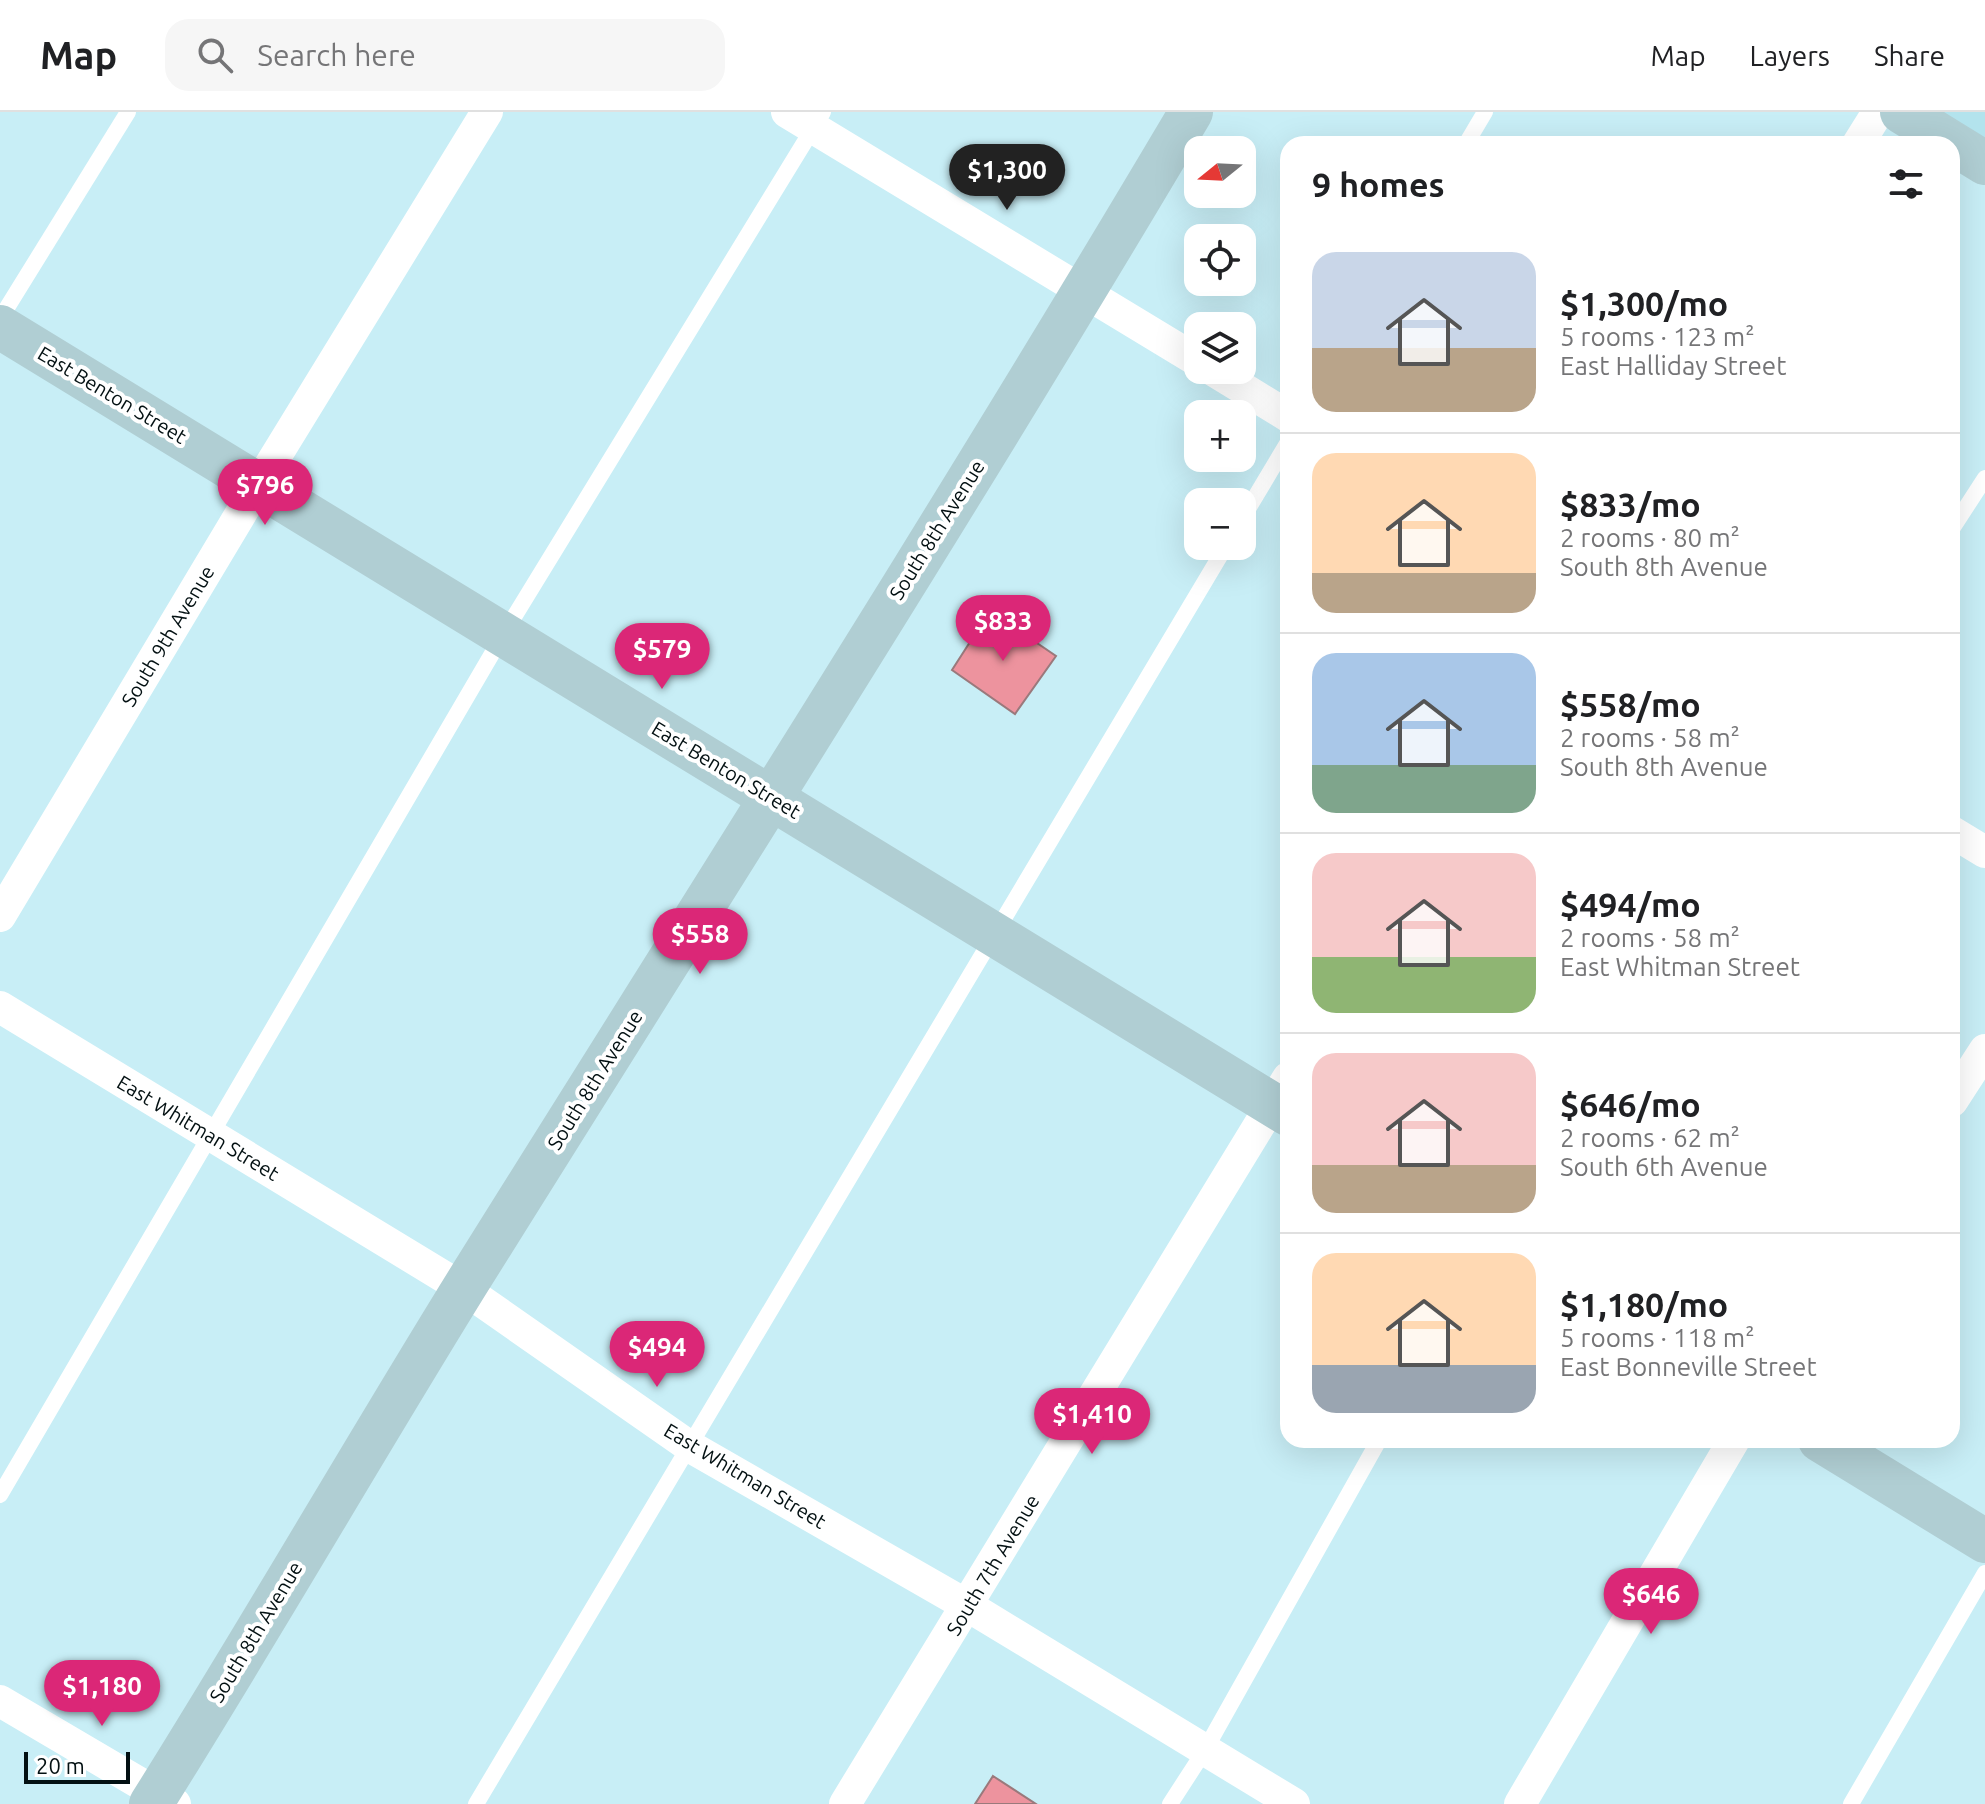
<!DOCTYPE html>
<html lang="en">
<head>
<meta charset="utf-8">
<style>
	:root { --surface:#fff; --page:#f6f6f6; --text:#202124; --muted:#757577; --line:#e0e0e0; --accent:#db2777 }
	body { margin:0; font-family:Ubuntu,sans-serif; background:var(--page); color:var(--text); height:100vh; display:flex; flex-direction:column; font-size:30px; white-space:nowrap }
	* { box-sizing:border-box; margin:0 }
	p { font-size:26px; color:var(--muted) }
	.icon { flex:none; width:44px; height:44px; fill:none; stroke:currentColor; stroke-width:2; stroke-linecap:round; stroke-linejoin:round }
	.map { position:relative; flex:1; overflow:hidden }
	.sheet { position:absolute; left:1280px; top:24px; width:680px; height:1312px; display:flex; flex-direction:column; background:var(--surface); border-radius:24px; box-shadow:0 8px 32px #0002 }
	.sheet>* { flex:none }
	.needle { width:52px; rotate:252deg }
	.tools { position:absolute; left:1184px; top:24px; display:grid; gap:16px }
	.tools a { display:grid; place-items:center; width:72px; height:72px; border-radius:16px; background:var(--surface); box-shadow:0 8px 32px #0002; font-size:40px }
	.scale { position:absolute; left:24px; bottom:20px; width:106px; box-sizing:border-box; padding-left:8px; border:4px solid #031012; border-top:0; font-size:22px; line-height:28px; white-space:nowrap; color:#031012; -webkit-text-stroke:6px #fff; paint-order:stroke }
	.price { position:absolute; translate:-50% -68px; padding:0 18px; border-radius:28px; background:var(--accent); color:#fff; font-size:26px; line-height:52px; filter:drop-shadow(0 2px 4px #0008) }
	.price::after { content:''; position:absolute; left:50%; top:48px; width:24px; height:18px; margin-left:-12px; background:inherit; clip-path:polygon(0 0,100% 0,50% 100%) }
	.price.on { background:#222; color:#fff }
	ul { padding:0; list-style:none }
	li { display:flex; align-items:center; gap:24px; height:200px; padding:0 32px }
	li+li { border-top:2px solid var(--line) }
	li span { display:grid; place-items:center; flex:none; width:224px; height:160px; border-radius:24px; color:#555 }
	li>.icon { margin-inline-start:auto }
	span .icon { width:96px; height:96px; fill:#fffc; stroke-width:1 }
	li b { font-size:34px }
	h2 { display:flex; justify-content:space-between; align-items:center; height:96px; padding:0 32px; font-size:34px }
	header { display:flex; align-items:center; gap:48px; box-sizing:border-box; height:112px; padding:0 40px; background:var(--surface); border-bottom:2px solid var(--line) }
	header strong { font-size:38px }
	nav { display:flex; gap:44px; margin-inline-start:auto; font-size:28px }
	.search { width:560px; height:72px; background:var(--page); display:flex; align-items:center; gap:20px; box-sizing:border-box; padding:0 28px; border-radius:24px; color:var(--muted); font-size:30px }
	.map>svg:first-child { display:block }
</style>
</head>
<body>
<header>
<strong>Map</strong>
<div class="search"><svg class="icon" aria-label="search" viewBox="0 0 24 24"><circle cx="10" cy="10" r="6"/><path d="M15 15l6 6"/></svg>Search here</div>
<nav><a>Map</a><a>Layers</a><a>Share</a></nav>
</header>
<div class="map">
<svg width="1985" height="1692" viewBox="0 0 1985 1692">
	<rect width="100%" height="100%" fill="#c8eef6"/>
	<polygon fill="#b3e3ed" points="1902,0 1985,0 1985,51"/>
	<g fill="#ed939e" stroke="#9a797c" stroke-width="2">
		<polygon points="990,499 1056,544 1015,602 952,558"/>
		<polygon points="993,1664 1036,1692 975,1692"/>
	</g>
	<g fill="none" stroke-linecap="round" stroke-linejoin="round">
		<g stroke="#fff" stroke-width="16">
			<polyline points="1466,32 1485,0"/>
			<polyline points="0,207 128,0"/>
			<polyline points="1242,407 1288,330"/>
			<polyline points="1952,417 1985,366"/>
			<polyline points="0,1383 503,523 823,0"/>
			<polyline points="476,1692 1226,434"/>
			<polyline points="1170,1692 1205,1638 1379,1328"/>
			<polyline points="1851,1692 1985,1461"/>
		</g>
		<g stroke="#fff" stroke-width="32">
			<polyline points="787,0 1198,249"/>
			<polyline points="1858,32 1878,0"/>
			<polyline points="1213,258 1288,304"/>
			<polyline points="1952,720 1985,740"/>
			<polyline points="0,804 258,373 487,0"/>
			<polyline points="0,895 464,1177 689,1334 968,1494 1294,1692"/>
			<polyline points="1952,989 1985,938"/>
			<polyline points="0,1589 175,1692"/>
			<polyline points="845,1692 1288,966"/>
			<polyline points="1520,1692 1734,1328"/>
		</g>
		<g stroke="#b0ced3" stroke-width="44">
			<polyline points="1902,0 1985,51"/>
			<polyline points="0,215 1288,1002"/>
			<polyline points="1820,1328 1985,1429"/>
			<path d="M 151,1692 C 259,1520 360,1344 467,1171 C 710,782 957,395 1191,0"/>
		</g>
	</g>
	<g text-anchor="middle" stroke-width="8" stroke-linejoin="round" paint-order="stroke">
		<g font-size="20" fill="#031012" stroke="#fff">
			<text transform="translate(112 283) rotate(31)" y="7">East Benton Street</text>
			<text transform="translate(937 418) rotate(-58)" y="7">South 8th Avenue</text>
			<text transform="translate(168 524) rotate(-59)" y="7">South 9th Avenue</text>
			<text transform="translate(726 658) rotate(31)" y="7">East Benton Street</text>
			<text transform="translate(595 968) rotate(-58)" y="7">South 8th Avenue</text>
			<text transform="translate(198 1016) rotate(31)" y="7">East Whitman Street</text>
			<text transform="translate(745 1364) rotate(31)" y="7">East Whitman Street</text>
			<text transform="translate(993 1453) rotate(-59)" y="7">South 7th Avenue</text>
			<text transform="translate(256 1520) rotate(-59)" y="7">South 8th Avenue</text>
		</g>
	</g>
</svg>
<div class="tools">
<a><svg class="needle" viewBox="-14 -14 28 28"><path d="M0-13l5 13h-10z" fill="#e53935"/><path d="M0 13l5-13h-10z" fill="#757577"/></svg></a>
<a><svg class="icon" aria-label="locate" viewBox="0 0 24 24"><circle cx="12" cy="12" r="6"/><path d="M12 2v4M12 18v4M2 12h4M18 12h4"/></svg></a>
<a><svg class="icon" aria-label="layers" viewBox="0 0 24 24"><path d="M12 4l9 5-9 5-9-5zM3 14l9 5 9-5"/></svg></a>
<a>+</a>
<a>−</a>
</div>
<div class="scale">20 m</div>
<b class="price on" style="left:1007px;top:100px">$1,300</b>
<b class="price" style="left:265px;top:415px">$796</b>
<b class="price" style="left:1003px;top:551px">$833</b>
<b class="price" style="left:662px;top:579px">$579</b>
<b class="price" style="left:700px;top:864px">$558</b>
<b class="price" style="left:657px;top:1277px">$494</b>
<b class="price" style="left:1092px;top:1344px">$1,410</b>
<b class="price" style="left:1651px;top:1524px">$646</b>
<b class="price" style="left:102px;top:1616px">$1,180</b>
<section class="sheet">
<h2>9 homes<svg class="icon" aria-label="filters" viewBox="0 0 24 24"><path d="M4 7h16M4 17h16"/><circle cx="9" cy="7" r="2"/><circle cx="15" cy="17" r="2"/></svg></h2>
<ul>
<li><span style="background:linear-gradient(#c9d6e8 60%,#b9a48a 0)"><svg class="icon" aria-label="home" viewBox="0 0 24 24"><path d="M3 11l9-7 9 7M6 9v11h12V9"/></svg></span><div><b>$1,300/mo</b><p>5 rooms · 123 m²</p><p>East Halliday Street</p></div></li>
<li><span style="background:linear-gradient(#ffd9b3 75%,#b9a48a 0)"><svg class="icon" aria-label="home" viewBox="0 0 24 24"><path d="M3 11l9-7 9 7M6 9v11h12V9"/></svg></span><div><b>$833/mo</b><p>2 rooms · 80 m²</p><p>South 8th Avenue</p></div></li>
<li><span style="background:linear-gradient(#a9c7e8 70%,#7fa58c 0)"><svg class="icon" aria-label="home" viewBox="0 0 24 24"><path d="M3 11l9-7 9 7M6 9v11h12V9"/></svg></span><div><b>$558/mo</b><p>2 rooms · 58 m²</p><p>South 8th Avenue</p></div></li>
<li><span style="background:linear-gradient(#f6c9c9 65%,#8fb573 0)"><svg class="icon" aria-label="home" viewBox="0 0 24 24"><path d="M3 11l9-7 9 7M6 9v11h12V9"/></svg></span><div><b>$494/mo</b><p>2 rooms · 58 m²</p><p>East Whitman Street</p></div></li>
<li><span style="background:linear-gradient(#f6c9c9 70%,#b9a48a 0)"><svg class="icon" aria-label="home" viewBox="0 0 24 24"><path d="M3 11l9-7 9 7M6 9v11h12V9"/></svg></span><div><b>$646/mo</b><p>2 rooms · 62 m²</p><p>South 6th Avenue</p></div></li>
<li><span style="background:linear-gradient(#ffd9b3 70%,#9aa5b1 0)"><svg class="icon" aria-label="home" viewBox="0 0 24 24"><path d="M3 11l9-7 9 7M6 9v11h12V9"/></svg></span><div><b>$1,180/mo</b><p>5 rooms · 118 m²</p><p>East Bonneville Street</p></div></li>
</ul>
</section>
</div>
</body>
</html>
